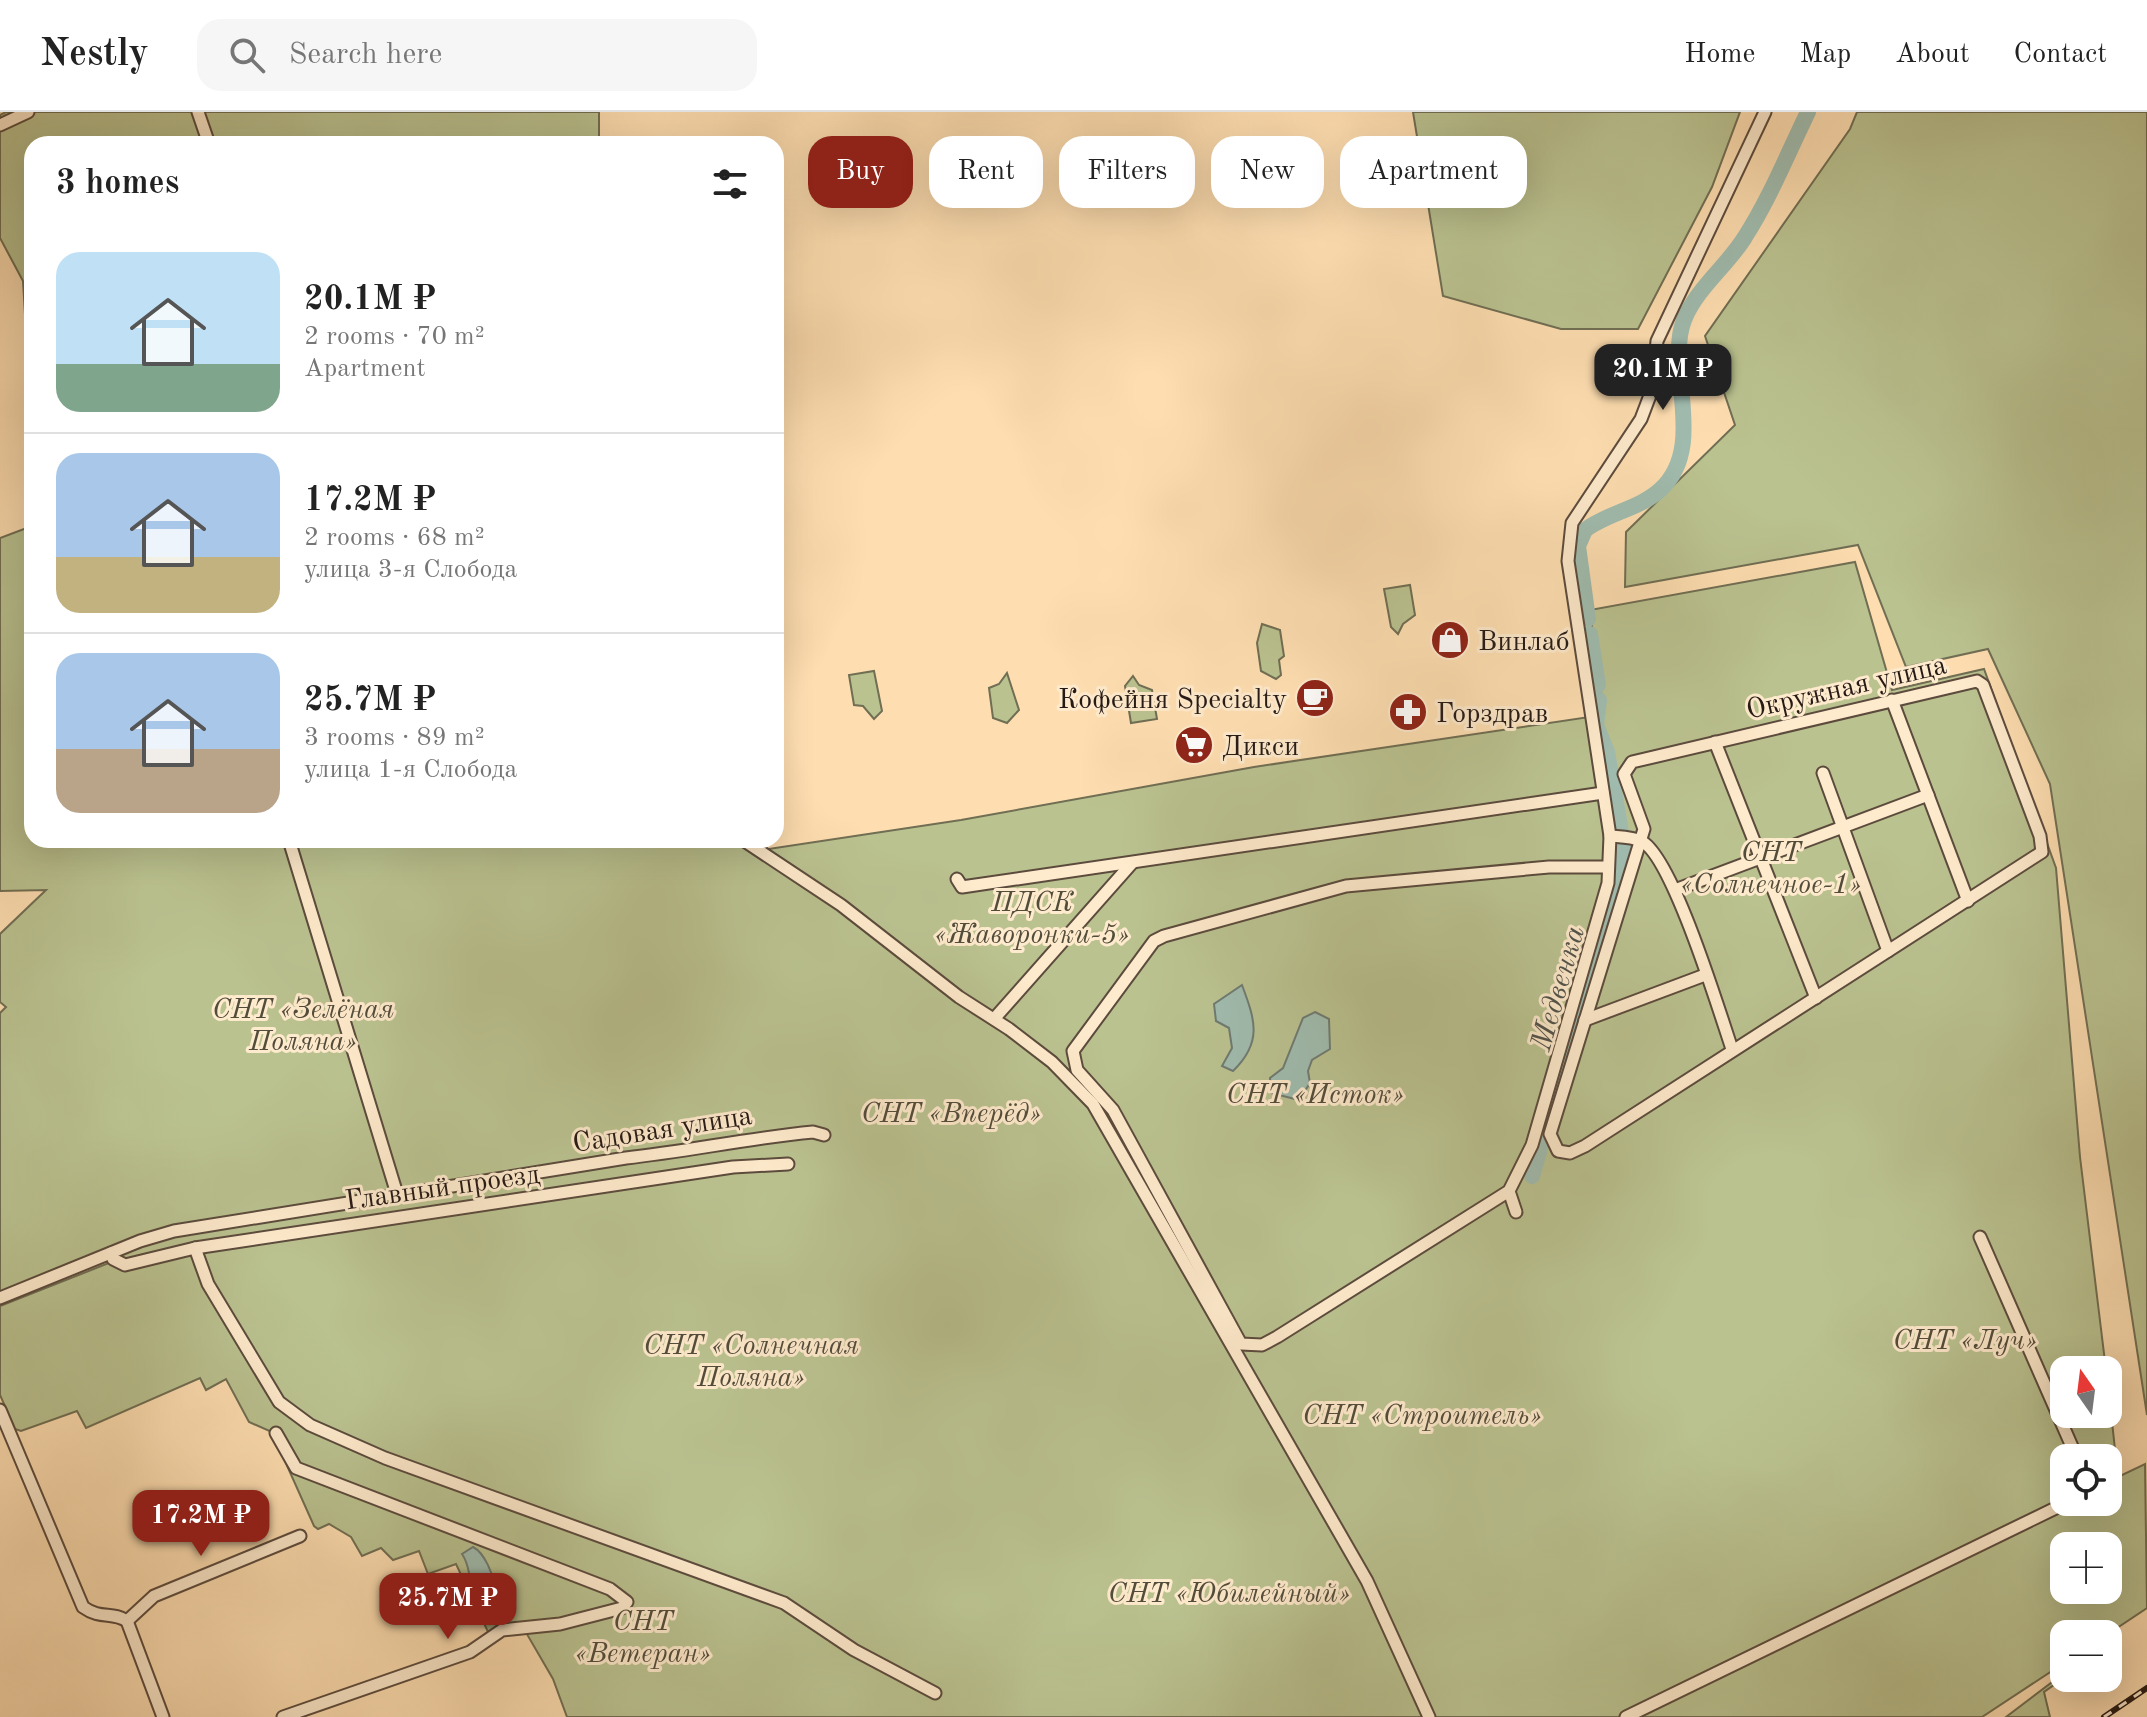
<!DOCTYPE html>
<html lang="en">
<head>
<meta charset="utf-8">
<style>
	:root { --surface:#fff; --page:#f6f6f6; --text:#222; --muted:#767676; --line:#e0e0e0; --accent:#8f2418 }
	body { margin:0; font-family:"Old Standard TT",serif; background:var(--page); color:var(--text); height:100vh; display:flex; flex-direction:column; font-size:30px; white-space:nowrap }
	* { box-sizing:border-box; margin:0 }
	p { font-size:26px; color:var(--muted) }
	.icon { flex:none; width:44px; height:44px; fill:none; stroke:currentColor; stroke-width:2; stroke-linecap:round; stroke-linejoin:round }
	.map { position:relative; flex:1; overflow:hidden }
	.drawer { position:absolute; left:24px; top:24px; width:760px; height:712px; display:flex; flex-direction:column; background:var(--surface); border-radius:24px; box-shadow:0 8px 32px #0002 }
	.drawer>* { flex:none }
	.banner { position:absolute; left:808px; top:24px; width:760px; height:72px; display:flex; gap:16px }
	.needle { width:52px; rotate:346deg }
	.tools { position:absolute; left:2050px; top:1244px; display:grid; gap:16px }
	.tools a { display:grid; place-items:center; width:72px; height:72px; border-radius:16px; background:var(--surface); box-shadow:0 8px 32px #0002; font-size:40px }
	.price { position:absolute; translate:-50% -68px; padding:0 18px; border-radius:16px; background:var(--accent); color:#fff; font-size:26px; line-height:52px; filter:drop-shadow(0 2px 4px #0008) }
	.price::after { content:''; position:absolute; left:50%; top:48px; width:24px; height:18px; margin-left:-12px; background:inherit; clip-path:polygon(0 0,100% 0,50% 100%) }
	.price.selected { background:#222; color:#fff }
	ul { padding:0; list-style:none }
	li { display:flex; align-items:center; gap:24px; height:200px; padding:0 32px }
	li+li { border-top:2px solid var(--line) }
	li span { display:grid; place-items:center; flex:none; width:224px; height:160px; border-radius:24px; color:#555 }
	li>.icon { margin-inline-start:auto }
	span .icon { width:96px; height:96px; fill:#fffc; stroke-width:1 }
	li b { font-size:34px }
	h2 { display:flex; justify-content:space-between; align-items:center; height:96px; padding:0 32px; font-size:34px }
	.pill { padding:0 28px; border-radius:24px; background:var(--surface); box-shadow:0 8px 32px #0002; font-size:28px; line-height:72px }
	.pill.selected { background:var(--accent); color:#fff }
	header { display:flex; align-items:center; gap:48px; box-sizing:border-box; height:112px; padding:0 40px; background:var(--surface); border-bottom:2px solid var(--line) }
	header strong { font-size:38px }
	nav { display:flex; gap:44px; margin-inline-start:auto; font-size:28px }
	.search { width:560px; height:72px; background:var(--page); display:flex; align-items:center; gap:20px; box-sizing:border-box; padding:0 28px; border-radius:24px; color:var(--muted); font-size:30px }
	.map>svg:first-child { display:block }
</style>
</head>
<body>
<header>
<strong>Nestly</strong>
<div class="search"><svg class="icon" aria-label="search" viewBox="0 0 24 24"><circle cx="10" cy="10" r="6"/><path d="M15 15l6 6"/></svg>Search here</div>
<nav><a>Home</a><a>Map</a><a>About</a><a>Contact</a></nav>
</header>
<div class="map">
<svg width="2147" height="1605" viewBox="0 0 2147 1605">
	<rect width="100%" height="100%" fill="#fedeb1"/>
	<filter id="stains"><feTurbulence type="fractalNoise" baseFrequency=".0025" numOctaves="4"/><feColorMatrix values="0 0 0 0 .2 0 0 0 0 .09 0 0 0 0 .02 0 0 0 .5 -.17"/></filter>
	<radialGradient id="worn" r=".72"><stop offset=".6" stop-color="#630" stop-opacity="0"/><stop offset="1" stop-color="#630" stop-opacity=".3"/></radialGradient>
	<g fill="#bac290" stroke="#706e53" stroke-width="2" fill-rule="evenodd">
		<polygon points="6,0 599,0 599,32 32,32 32,320 23,169 0,126 0,3"/>
		<polygon points="1413,0 1740,0 1712,75 1638,217 1561,217 1443,184"/>
		<polygon points="1857,0 2147,0 2147,1303 2050,672 1988,537 1906,555 1858,433 1625,475 1626,420 1735,313 1705,224 1850,17"/>
		<path d="M 32,414 L 32,728 L 748,728 L 762,738 L 961,708 L 1254,655 L 1603,603 L 1590,498 L 1855,450 L 1892,578 L 1984,557 L 2056,756 L 2080,1045 L 2106,1258 L 2064,1258 L 2064,1302 L 2108,1302 L 2108,1273 L 2118,1365 L 2145,1352 L 2147,1496 L 2108,1522 L 2064,1522 L 2064,1551 L 1982,1605 L 567,1605 L 553,1567 L 524,1517 L 490,1524 L 456,1452 L 428,1462 L 419,1439 L 393,1448 L 381,1436 L 362,1444 L 351,1425 L 329,1412 L 318,1417 L 314,1414 L 272,1320 L 249,1310 L 226,1267 L 206,1278 L 200,1266 L 86,1316 L 77,1299 L 21,1319 L 15,1317 L 0,1283 L 0,1194 L 109,1151 L 118,1143 L 172,1120 L 151,1121 L 0,1180 L 0,901 L 6,895 L 0,890 L 0,822 L 46,778 L 0,779 L 0,426 ZM 2064,1346 L 2108,1346 L 2108,1390 L 2064,1390 ZM 2064,1434 L 2108,1434 L 2108,1478 L 2064,1478 Z"/>
		<polygon points="1410,473 1415,503 1403,512 1398,522 1391,515 1384,477"/>
		<polygon points="1262,512 1280,518 1284,544 1279,548 1281,563 1276,567 1261,559 1257,531"/>
		<polygon points="874,559 882,599 874,607 863,594 854,593 849,563"/>
		<polygon points="1007,561 1019,598 1007,611 993,606 989,576 999,572"/>
		<polygon points="1133,564 1139,573 1152,578 1157,607 1131,611 1125,574"/>
		<polygon points="2064,1561 2064,1566 2044,1580 2050,1605 2006,1605"/>
	</g>
	<g fill="#a0bcaf" stroke="#6f7b72" stroke-width="2">
		<path d="M 1242,873 C 1255,908 1263,930 1233,959 L 1222,954 L 1232,936 L 1229,916 L 1216,909 L 1214,892 Z"/>
		<polygon points="1315,900 1329,907 1330,937 1312,948 1308,959 1310,971 1299,988 1271,981 1270,966 1283,956 1303,906"/>
		<path d="M 473,1435 C 485,1441 493,1463 496,1476 L 478,1483 C 466,1469 472,1456 462,1442 Z"/>
	</g>
	<g fill="none" stroke-linecap="round" stroke-linejoin="round">
		<g stroke="#a0bcaf" stroke-width="16">
			<path d="M 1588,507 L 1578,434 L 1585,418 C 1607,401 1639,397 1660,378 C 1708,334 1665,257 1684,208 C 1696,177 1728,153 1745,125 C 1770,86 1788,41 1808,0"/>
			<polyline points="1590,522 1598,573"/>
			<polyline points="1599,588 1596,613 1607,640 1621,720"/>
			<polyline points="1541,1033 1617,772 1623,734"/>
			<polyline points="1532,1064 1539,1040"/>
		</g>
		<g stroke="#5c4b3d" stroke-width="15">
			<g id="minor">
				<polyline points="198,0 209,32"/>
				<polyline points="0,13 28,0"/>
				<polygon points="1977,569 1983,573 2040,724 2042,740 1585,1034 1570,1041 1558,1039 1550,1022 1644,717 1624,662 1632,650"/>
				<polyline points="1892,588 1968,789"/>
				<polyline points="1715,630 1816,886"/>
				<polyline points="1823,661 1888,839"/>
				<path d="M 1610,724 C 1620,725 1632,725 1641,729 C 1672,743 1719,899 1732,937"/>
				<polyline points="289,728 397,1082"/>
				<polyline points="743,728 841,793 959,885 1009,917 1052,950 1093,992 1367,1469 1429,1605"/>
				<polyline points="1607,755 1549,755 1346,774 1164,824 1154,829 1073,939 1077,958 1113,998 1241,1232 1262,1233 1277,1225 1509,1079 1532,1033 1608,771 1610,724 1568,449 1572,411 1641,307 1652,278 1657,229 1765,0"/>
				<polyline points="957,767 962,775 1603,681"/>
				<polyline points="1675,778 1928,683"/>
				<polyline points="994,907 1132,751"/>
				<polyline points="1585,908 1705,863"/>
				<polyline points="1509,1079 1516,1100"/>
				<polyline points="1980,1125 2077,1346"/>
				<polyline points="195,1136 208,1172 279,1290 310,1313 385,1346 784,1491 854,1538 935,1581"/>
				<polyline points="111,1141 113,1147 125,1153 195,1136 733,1055 788,1052"/>
				<path d="M 0,1186 L 140,1129 L 174,1119 L 626,1046 C 689,1039 750,1026 813,1020 L 824,1023"/>
				<path d="M 0,1298 L 83,1495 C 101,1508 112,1499 127,1509 L 163,1605"/>
				<polyline points="276,1321 296,1356 610,1477 627,1490 622,1496 560,1512 502,1518 470,1540 283,1605"/>
				<polyline points="127,1509 154,1484 300,1424"/>
				<polyline points="1626,1605 2068,1390"/>
			</g>
		</g>
		<use href="#minor" stroke="#feeacc" stroke-width="11"/>
		<g stroke="#261a16" stroke-width="6">
			<polyline id="rail" points="2104,1605 2147,1576"/>
		</g>
		<use href="#rail" stroke="#feeacc" stroke-width="3" stroke-dasharray="9" stroke-linecap="butt"/>
	</g>
	<defs>
		<g id="shop-disc" transform="scale(2)"><circle r="9.5" fill="#8f2418" stroke="#feeacc"/><path d="M-5-2.5h2.3a2.7 3.5 0 0 1 5.4 0H5L5.5 6h-11ZM-1.5-2.5h3a1.5 2.3 0 0 0-3 0Z" fill="#fff"/></g>
		<g id="cafe-disc" transform="scale(2)"><circle r="9.5" fill="#8f2418" stroke="#feeacc"/><path d="M-5.5-4.5H6V0H3Q3 3.5 0 3.5H-2.5Q-5.5 3.5-5.5 0ZM3-3.2v2h1.7v-2ZM-6 4.5H4V6H-6Z" fill="#fff"/></g>
		<g id="pharmacy-disc" transform="scale(2)"><circle r="9.5" fill="#8f2418" stroke="#feeacc"/><path d="M-2-6h4v4h4v4h-4v4h-4v-4h-4v-4h4Z" fill="#fff"/></g>
		<g id="supermarket-disc" transform="scale(2)"><circle r="9.5" fill="#8f2418" stroke="#feeacc"/><path d="M-6-5.5h2.5l.6 2H6L4.5 2H-2.5L-4.4-4H-6ZM-1.5 3.2a1.3 1.3 0 1 0 .1 0ZM3 3.2a1.3 1.3 0 1 0 .1 0Z" fill="#fff"/></g>
	</defs>
	<g fill-rule="evenodd">
		<use href="#shop-disc" x="1450" y="528"/>
		<use href="#cafe-disc" x="1315" y="586"/>
		<use href="#pharmacy-disc" x="1408" y="600"/>
		<use href="#supermarket-disc" x="1194" y="633"/>
	</g>
	<g text-anchor="middle" stroke-width="6" stroke-linejoin="round" paint-order="stroke">
		<g font-size="28" fill="#261a16" stroke="#feeacc" text-anchor="start">
			<text x="1478" y="538">Винлаб</text>
			<text x="1287" y="596" text-anchor="end">Кофейня Specialty</text>
			<text x="1436" y="610">Горздрав</text>
			<text x="1222" y="643">Дикси</text>
		</g>
		<g font-size="28" fill="#261a16" stroke="#feeacc">
			<text transform="translate(1846 574) rotate(-13)" y="10">Окружная улица</text>
			<text transform="translate(662 1016) rotate(-9)" y="10">Садовая улица</text>
			<text transform="translate(442 1074) rotate(-8)" y="10">Главный проезд</text>
		</g>
		<g font-size="28" font-style="italic" fill="#524c3b" stroke="#feeacc">
			<text x="1771" y="749">СНТ<tspan x="1771" dy="32">«Солнечное-1»</tspan></text>
			<text x="1032" y="799">ПДСК<tspan x="1032" dy="32">«Жаворонки-5»</tspan></text>
			<text x="303" y="906">СНТ «Зелёная<tspan x="303" dy="32">Поляна»</tspan></text>
			<text x="1315" y="991">СНТ «Исток»</text>
			<text x="951" y="1010">СНТ «Вперёд»</text>
			<text x="1965" y="1237">СНТ «Луч»</text>
			<text x="751" y="1242">СНТ «Солнечная<tspan x="751" dy="32">Поляна»</tspan></text>
			<text x="1422" y="1312">СНТ «Строитель»</text>
			<text x="1229" y="1490">СНТ «Юбилейный»</text>
			<text x="643" y="1518">СНТ<tspan x="643" dy="32">«Ветеран»</tspan></text>
		</g>
		<g font-size="30" font-style="italic" fill="#51534c" stroke="#feeacc">
			<text transform="translate(1557 876) rotate(-74)" y="10">Медвенка</text>
		</g>
	</g>
	<rect width="100%" height="100%" filter="url(#stains)"/>
	<rect width="100%" height="100%" fill="url(#worn)"/>
</svg>
<div class="tools">
<a><svg class="needle" viewBox="-14 -14 28 28"><path d="M0-13l5 13h-10z" fill="#e53935"/><path d="M0 13l5-13h-10z" fill="#767676"/></svg></a>
<a><svg class="icon" aria-label="locate" viewBox="0 0 24 24"><circle cx="12" cy="12" r="6"/><path d="M12 2v4M12 18v4M2 12h4M18 12h4"/></svg></a>
<a>+</a>
<a>−</a>
</div>
<b class="price selected" style="left:1663px;top:300px">20.1M ₽</b>
<b class="price" style="left:201px;top:1446px">17.2M ₽</b>
<b class="price" style="left:448px;top:1529px">25.7M ₽</b>
<div class="banner">
<a class="pill selected">Buy</a>
<a class="pill">Rent</a>
<a class="pill">Filters</a>
<a class="pill">New</a>
<a class="pill">Apartment</a>
</div>
<section class="drawer">
<h2>3 homes<svg class="icon" aria-label="filters" viewBox="0 0 24 24"><path d="M4 7h16M4 17h16"/><circle cx="9" cy="7" r="2"/><circle cx="15" cy="17" r="2"/></svg></h2>
<ul>
<li><span style="background:linear-gradient(#bfe0f5 70%,#7fa58c 0)"><svg class="icon" aria-label="home" viewBox="0 0 24 24"><path d="M3 11l9-7 9 7M6 9v11h12V9"/></svg></span><div><b>20.1M ₽</b><p>2 rooms · 70 m²</p><p>Apartment</p></div></li>
<li><span style="background:linear-gradient(#a9c7e8 65%,#c2b280 0)"><svg class="icon" aria-label="home" viewBox="0 0 24 24"><path d="M3 11l9-7 9 7M6 9v11h12V9"/></svg></span><div><b>17.2M ₽</b><p>2 rooms · 68 m²</p><p>улица 3-я Слобода</p></div></li>
<li><span style="background:linear-gradient(#a9c7e8 60%,#b9a48a 0)"><svg class="icon" aria-label="home" viewBox="0 0 24 24"><path d="M3 11l9-7 9 7M6 9v11h12V9"/></svg></span><div><b>25.7M ₽</b><p>3 rooms · 89 m²</p><p>улица 1-я Слобода</p></div></li>
</ul>
</section>
</div>
</body>
</html>
